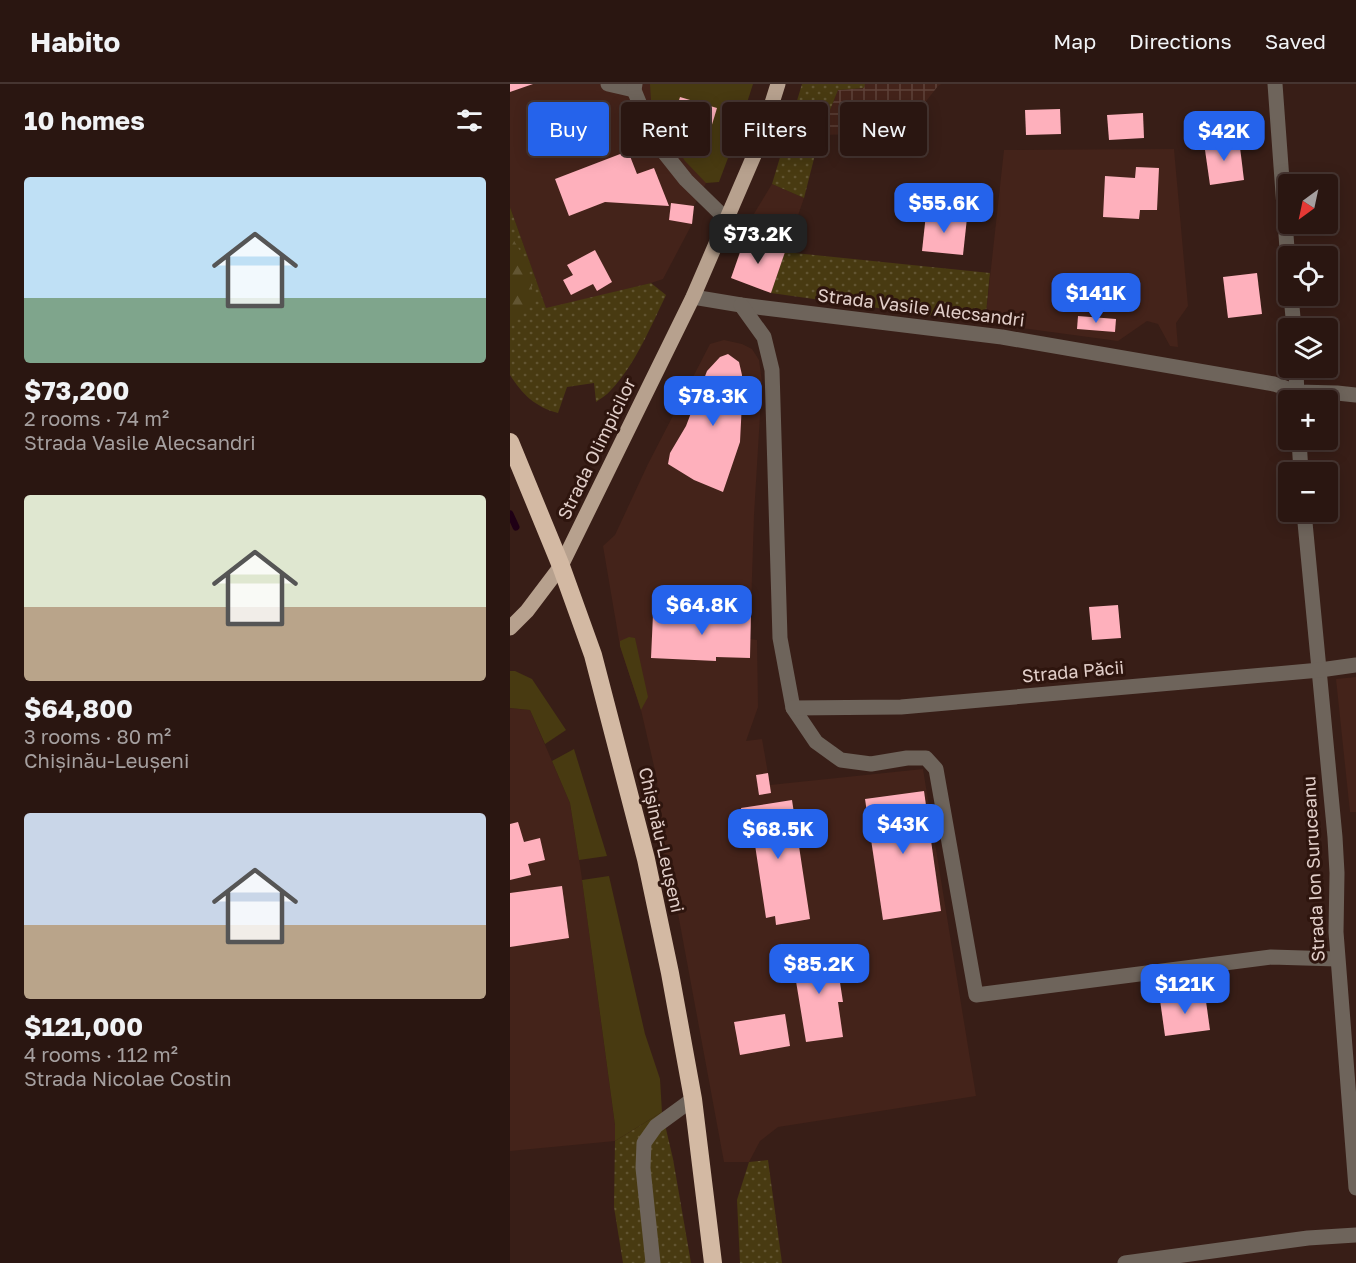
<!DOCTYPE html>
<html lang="en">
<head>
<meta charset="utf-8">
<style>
	:root { --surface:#2a1611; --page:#321f1a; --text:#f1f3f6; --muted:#a59f9f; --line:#463531; --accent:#2563eb }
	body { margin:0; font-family:"Golos Text",sans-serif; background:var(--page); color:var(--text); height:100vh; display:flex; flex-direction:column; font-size:22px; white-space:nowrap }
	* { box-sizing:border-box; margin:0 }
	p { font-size:20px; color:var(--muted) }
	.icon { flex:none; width:33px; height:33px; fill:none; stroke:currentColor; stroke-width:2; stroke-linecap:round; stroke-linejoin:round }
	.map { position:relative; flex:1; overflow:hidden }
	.drawer { display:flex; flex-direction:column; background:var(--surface); width:510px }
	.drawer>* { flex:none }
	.guide { position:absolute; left:18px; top:18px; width:570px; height:54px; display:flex; gap:12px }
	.needle { width:39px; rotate:213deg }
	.controls { position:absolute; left:768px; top:90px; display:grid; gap:12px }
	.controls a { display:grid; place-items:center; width:60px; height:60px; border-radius:6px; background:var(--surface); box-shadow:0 3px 15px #0003,0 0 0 2px var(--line); font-size:30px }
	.price { position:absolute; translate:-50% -51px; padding:0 14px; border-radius:12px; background:var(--accent); color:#fff; font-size:20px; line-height:39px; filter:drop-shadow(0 2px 3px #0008) }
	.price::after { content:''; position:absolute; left:50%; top:36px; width:18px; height:14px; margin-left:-9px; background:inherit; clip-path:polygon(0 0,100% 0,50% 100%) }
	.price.active { background:#222; color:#fff }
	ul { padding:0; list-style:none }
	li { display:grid; align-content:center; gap:12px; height:318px; padding:0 24px }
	li span { display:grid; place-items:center; height:186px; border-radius:6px; color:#555 }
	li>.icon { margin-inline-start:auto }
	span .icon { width:108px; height:108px; fill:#fffc; stroke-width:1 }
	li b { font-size:26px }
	h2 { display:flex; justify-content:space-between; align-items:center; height:72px; padding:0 24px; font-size:26px }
	.tag { padding:0 21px; border-radius:6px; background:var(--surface); box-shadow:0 3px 15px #0003,0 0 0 2px var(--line); font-size:21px; line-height:54px }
	.tag.active { background:var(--accent); color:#fff }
	header { display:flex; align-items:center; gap:36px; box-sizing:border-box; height:84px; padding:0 30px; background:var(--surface); border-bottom:2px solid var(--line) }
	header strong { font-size:28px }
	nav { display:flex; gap:33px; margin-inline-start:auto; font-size:21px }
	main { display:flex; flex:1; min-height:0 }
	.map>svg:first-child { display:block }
</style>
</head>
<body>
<header>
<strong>Habito</strong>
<nav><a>Map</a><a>Directions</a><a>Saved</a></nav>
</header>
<main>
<section class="drawer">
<h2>10 homes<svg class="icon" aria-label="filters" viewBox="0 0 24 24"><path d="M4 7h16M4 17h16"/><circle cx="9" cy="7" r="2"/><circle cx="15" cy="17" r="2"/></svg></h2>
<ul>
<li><span style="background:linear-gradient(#bfe0f5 65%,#7fa58c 0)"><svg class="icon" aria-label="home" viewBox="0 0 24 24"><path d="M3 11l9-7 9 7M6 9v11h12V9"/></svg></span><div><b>$73,200</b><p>2 rooms · 74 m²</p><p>Strada Vasile Alecsandri</p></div></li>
<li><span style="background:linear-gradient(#dfe7d0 60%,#b9a48a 0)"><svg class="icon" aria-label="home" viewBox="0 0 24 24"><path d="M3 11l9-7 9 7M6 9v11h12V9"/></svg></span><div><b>$64,800</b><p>3 rooms · 80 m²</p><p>Chișinău-Leușeni</p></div></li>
<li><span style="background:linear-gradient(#c9d6e8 60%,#b9a48a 0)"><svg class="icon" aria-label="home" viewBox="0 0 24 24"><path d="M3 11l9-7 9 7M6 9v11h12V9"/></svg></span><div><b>$121,000</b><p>4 rooms · 112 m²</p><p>Strada Nicolae Costin</p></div></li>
</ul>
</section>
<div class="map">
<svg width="846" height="1179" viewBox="0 0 846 1179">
	<defs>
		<pattern id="industrial-grid" width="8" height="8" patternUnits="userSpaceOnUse" patternTransform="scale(1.5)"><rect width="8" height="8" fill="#44231a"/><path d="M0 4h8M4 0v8" fill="none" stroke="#5f423a"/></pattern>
		<pattern id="grass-dots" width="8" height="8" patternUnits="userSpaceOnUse" patternTransform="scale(1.5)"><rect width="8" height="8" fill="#483a11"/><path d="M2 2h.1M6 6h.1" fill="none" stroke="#625532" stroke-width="1.8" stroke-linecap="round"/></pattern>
		<pattern id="forest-firs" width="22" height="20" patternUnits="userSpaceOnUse" patternTransform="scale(1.5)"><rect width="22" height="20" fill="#483a11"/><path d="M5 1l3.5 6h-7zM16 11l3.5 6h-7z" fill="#625532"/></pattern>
	</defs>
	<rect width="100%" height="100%" fill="#381e17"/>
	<g fill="#44231a">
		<polygon points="0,0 223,0 196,99 184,122 182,140 153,195 141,199 36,225 0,123"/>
		<polygon points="664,65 678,222 666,239 668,263 660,262 648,240 637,237 608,257 475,239 494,66"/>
		<polygon points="262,100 294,114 261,209 221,194 242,133"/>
		<polygon points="214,256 232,260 242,265 249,276 252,298 244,431 240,555 247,556 248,623 236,657 252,655 260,701 413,685 466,1012 268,1043 250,1057 239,1078 214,1078 162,797 150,755 147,695 131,626 110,562 93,462 105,451 138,380 200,260"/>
		<polygon points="846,593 846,728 840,728 826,595"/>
		<polygon points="0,624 20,626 60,719 71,788 105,1041 105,1057 0,1067"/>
	</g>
	<polygon fill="url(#industrial-grid)" points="355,0 431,0 428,2 405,31 397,67 345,50 310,51 328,6 354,4"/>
	<g fill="url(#grass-dots)">
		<polygon points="292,0 355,0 354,4 328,6 310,51 294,114 262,100"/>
		<path d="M 0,123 L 36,224 L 141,199 L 156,211 C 141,242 125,281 101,306 C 97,311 91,314 86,318 L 84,299 L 57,303 L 48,329 C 25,323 12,310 0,291 Z"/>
		<polygon points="275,168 480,189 475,239 261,209"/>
		<polygon points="152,1028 163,1075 181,1179 113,1179 104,1123 105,1057"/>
		<polygon points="258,1076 272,1179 230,1179 227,1116 239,1078"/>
	</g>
	<polygon fill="url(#forest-firs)" points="0,150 16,177 24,214 14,224 0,243"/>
	<g fill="#483a11">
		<polygon points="140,0 243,0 227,50 209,98 196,99 175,77 155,47 141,16"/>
		<polygon points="119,553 125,554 138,613 131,626 110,562 110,557"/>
		<polygon points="0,587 5,587 22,595 56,646 35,660 20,626 0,624"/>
		<polygon points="64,665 97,772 69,776 60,719 42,677"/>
		<polygon points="99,792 135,950 150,995 152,1028 105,1057 105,1041 72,796"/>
	</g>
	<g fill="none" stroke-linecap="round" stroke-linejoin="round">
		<polyline stroke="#1f0015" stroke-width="7" points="0,430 6,443"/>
	</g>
	<g fill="#feb0bc">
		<polygon points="0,0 23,0 0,8"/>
		<polygon points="170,13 207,24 195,64 158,53"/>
		<polygon points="550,25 551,50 516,51 515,26"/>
		<polygon points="633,29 634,54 599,56 597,31"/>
		<polygon points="729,55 734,96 700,101 694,59"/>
		<polygon points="118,67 127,90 144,84 159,122 95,118 59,132 45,95"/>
		<polygon points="626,83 649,84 647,126 630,126 629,135 593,133 595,92 625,94"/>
		<polygon points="161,119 184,122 182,140 159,136"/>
		<polygon points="416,130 457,134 453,171 412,167"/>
		<polygon points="235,154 275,168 261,209 221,194"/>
		<polygon points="85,166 102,198 87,207 83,200 61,211 53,196 63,191 57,181"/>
		<polygon points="747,189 752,230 718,234 713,193"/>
		<polygon points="568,232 606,235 605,248 567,245"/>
		<polygon points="218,270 229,278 232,291 232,318 230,358 213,408 184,396 158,380 160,369 176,342 197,287 210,273"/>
		<polygon points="608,521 611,554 582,556 579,523"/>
		<polygon points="207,527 241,528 240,574 206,573 206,577 141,574 143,530 208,533"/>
		<polygon points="258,689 261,709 249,711 246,691"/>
		<polygon points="414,707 431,827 373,836 355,715"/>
		<polygon points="282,716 300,835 266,841 265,832 256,834 245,761 237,763 231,724"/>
		<polygon points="8,738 14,758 30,754 35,776 18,780 21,791 0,796 0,740"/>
		<polygon points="52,802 59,854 0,863 0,809"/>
		<polygon points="325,866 333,918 328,918 333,953 296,958 282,873"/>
		<polygon points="695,910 700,946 655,952 650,916"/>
		<polygon points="275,930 280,962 230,971 224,938"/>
	</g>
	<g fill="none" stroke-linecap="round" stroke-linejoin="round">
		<g stroke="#6e645b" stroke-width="15">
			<polyline points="98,0 124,6"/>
			<polyline points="125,0 124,6 145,57 176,96 216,135"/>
			<polyline points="765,0 778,178"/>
			<polyline points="781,212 784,244"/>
			<polyline points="183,213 231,221 492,253 764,300 787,308 827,309 846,311"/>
			<polyline points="231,221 254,253 262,286 270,554 283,624 306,658 331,676 361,680 397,674 416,674 426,685 466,911 761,873 827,875"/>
			<polyline points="786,284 787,316"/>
			<polyline points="789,356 791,388"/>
			<polyline points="794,428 825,753 827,789 826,848 846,1104"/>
			<polyline points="283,624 391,623 810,586 846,581"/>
			<polyline points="143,1179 133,1084 134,1059 146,1042 183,1015"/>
			<polyline points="615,1179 798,1154 846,1151"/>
		</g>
		<polyline stroke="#b7a18e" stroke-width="15" points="0,544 17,527 51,482 183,213 249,60 268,0"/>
		<polyline stroke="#d3b9a3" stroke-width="18" points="0,358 51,482 83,571 136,775 160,889 183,1015 203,1179"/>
	</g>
	<g text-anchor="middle" stroke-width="6" stroke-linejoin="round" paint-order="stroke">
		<g font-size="18" fill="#e2cfca" stroke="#2e150e">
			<text transform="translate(411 224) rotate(7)" y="6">Strada Vasile Alecsandri</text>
			<text transform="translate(87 365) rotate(-64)" y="6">Strada Olimpicilor</text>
			<text transform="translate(563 588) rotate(-5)" y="6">Strada Păcii</text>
			<text transform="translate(151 756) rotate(77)" y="6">Chișinău-Leușeni</text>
			<text transform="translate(804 785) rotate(-93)" y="6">Strada Ion Suruceanu</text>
		</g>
	</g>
</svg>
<div class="controls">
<a><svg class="needle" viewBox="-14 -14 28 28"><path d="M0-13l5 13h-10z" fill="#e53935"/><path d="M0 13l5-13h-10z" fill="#a59f9f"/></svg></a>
<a><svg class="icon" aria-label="locate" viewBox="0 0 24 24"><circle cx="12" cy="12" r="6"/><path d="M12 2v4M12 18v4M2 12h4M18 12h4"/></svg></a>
<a><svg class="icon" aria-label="layers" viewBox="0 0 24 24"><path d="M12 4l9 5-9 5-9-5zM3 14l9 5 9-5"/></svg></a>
<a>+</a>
<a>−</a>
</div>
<b class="price" style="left:714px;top:78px">$42K</b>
<b class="price" style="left:434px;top:150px">$55.6K</b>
<b class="price active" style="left:248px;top:181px">$73.2K</b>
<b class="price" style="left:586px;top:240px">$141K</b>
<b class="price" style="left:203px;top:343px">$78.3K</b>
<b class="price" style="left:192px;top:552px">$64.8K</b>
<b class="price" style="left:393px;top:771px">$43K</b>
<b class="price" style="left:268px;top:776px">$68.5K</b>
<b class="price" style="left:309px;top:911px">$85.2K</b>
<b class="price" style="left:675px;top:931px">$121K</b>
<div class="guide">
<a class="tag active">Buy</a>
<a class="tag">Rent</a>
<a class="tag">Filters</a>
<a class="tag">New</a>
</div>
</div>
</main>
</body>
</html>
